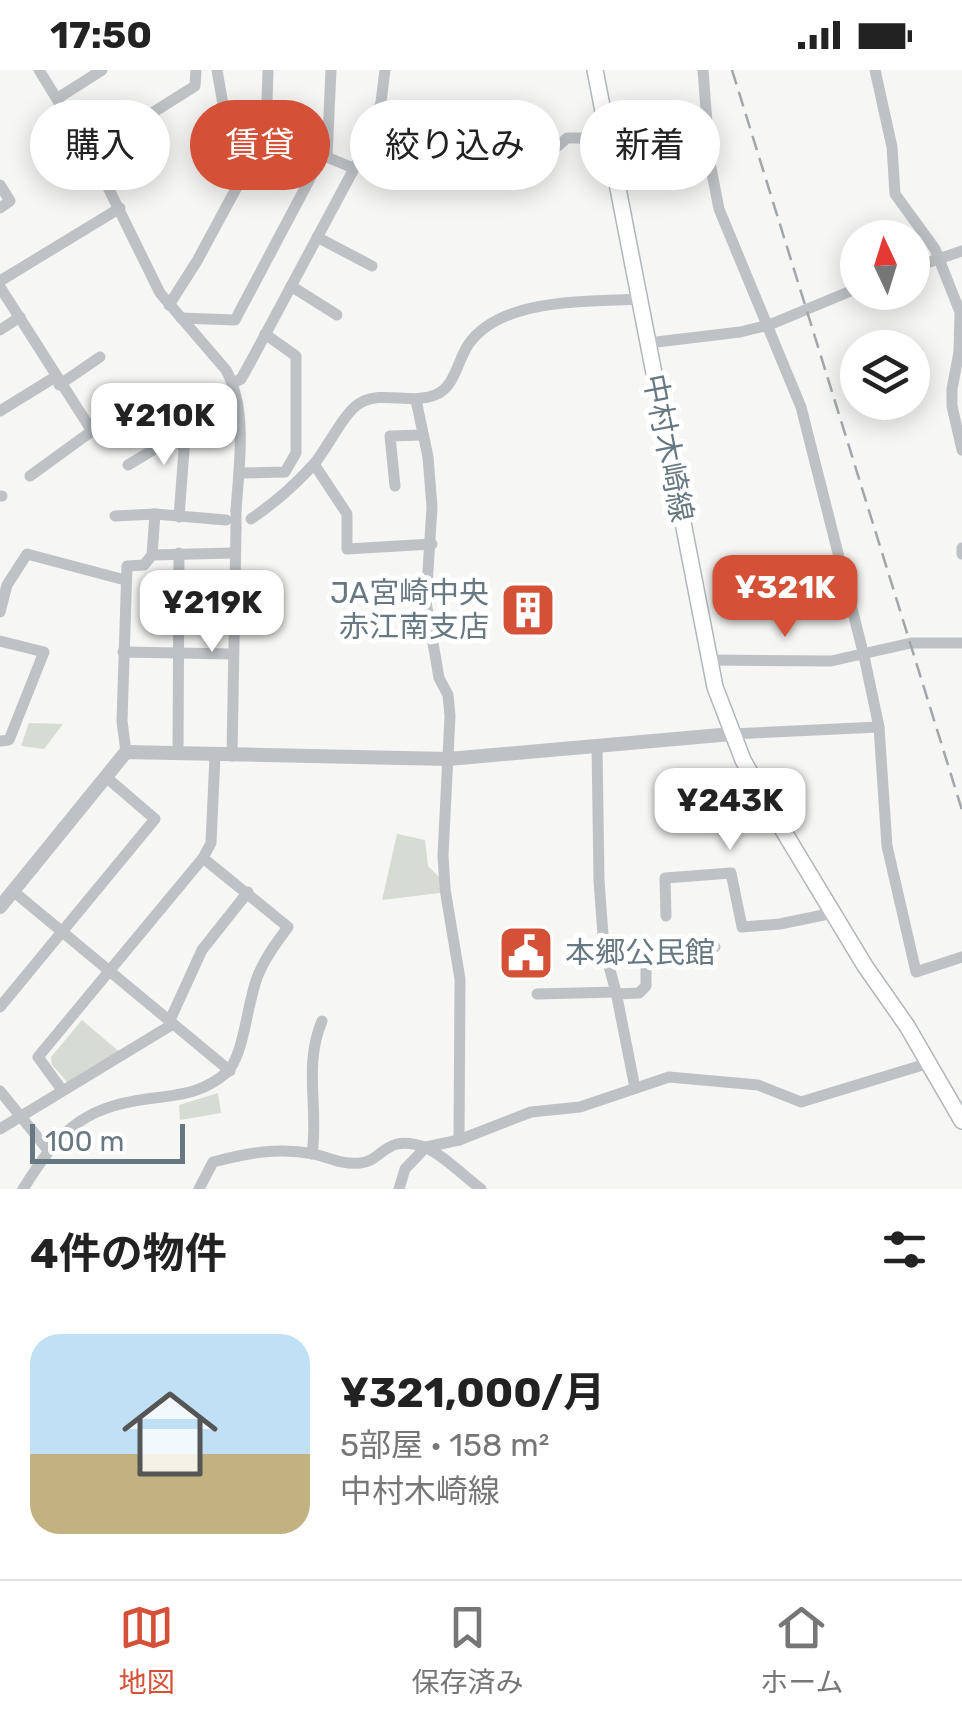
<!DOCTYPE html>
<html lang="ja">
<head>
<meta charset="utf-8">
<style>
	:root { --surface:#fff; --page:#f2f2f2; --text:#222; --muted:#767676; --line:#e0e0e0; --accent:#d45036 }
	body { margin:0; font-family:Rubik,"Noto Sans JP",sans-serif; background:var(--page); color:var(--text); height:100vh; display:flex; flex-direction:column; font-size:38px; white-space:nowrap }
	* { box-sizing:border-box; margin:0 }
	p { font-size:32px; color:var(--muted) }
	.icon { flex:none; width:55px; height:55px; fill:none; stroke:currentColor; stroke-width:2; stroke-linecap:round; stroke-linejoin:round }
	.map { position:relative; height:1119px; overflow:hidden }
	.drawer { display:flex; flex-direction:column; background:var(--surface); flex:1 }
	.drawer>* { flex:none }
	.guide { position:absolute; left:30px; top:30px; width:902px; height:90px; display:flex; gap:20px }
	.needle { width:65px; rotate:356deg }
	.controls { position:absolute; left:840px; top:150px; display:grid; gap:20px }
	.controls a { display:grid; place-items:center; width:90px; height:90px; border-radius:50%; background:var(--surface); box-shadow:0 5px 25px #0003; font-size:50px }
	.scale { position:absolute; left:30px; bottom:25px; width:155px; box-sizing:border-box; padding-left:10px; border:5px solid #687882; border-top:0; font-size:28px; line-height:35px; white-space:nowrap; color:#687882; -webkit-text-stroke:8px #fff; paint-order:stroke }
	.price { position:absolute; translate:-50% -85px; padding:0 22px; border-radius:20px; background:#fff; color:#222; font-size:32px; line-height:65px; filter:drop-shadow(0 2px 5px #0008) }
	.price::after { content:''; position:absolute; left:50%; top:60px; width:30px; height:22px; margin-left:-15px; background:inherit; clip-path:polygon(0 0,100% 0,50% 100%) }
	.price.on { background:var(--accent); color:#fff }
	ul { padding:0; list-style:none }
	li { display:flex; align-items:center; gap:30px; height:250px; padding:0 30px }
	li span { display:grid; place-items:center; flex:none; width:280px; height:200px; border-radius:30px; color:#555 }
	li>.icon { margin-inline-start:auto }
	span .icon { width:120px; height:120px; fill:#fffc; stroke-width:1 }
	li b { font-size:42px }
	h2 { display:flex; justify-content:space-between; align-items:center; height:120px; padding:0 30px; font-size:42px }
	.pill { padding:0 35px; border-radius:45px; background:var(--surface); box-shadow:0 5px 25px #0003; font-size:35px; line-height:90px }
	.pill.on { background:var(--accent); color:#fff }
	.status { display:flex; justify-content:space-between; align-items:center; height:70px; padding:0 50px; background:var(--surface); direction:ltr }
	.status svg { height:28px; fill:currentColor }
	.menu { display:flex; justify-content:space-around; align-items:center; height:140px; border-top:2px solid var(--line); background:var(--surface); font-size:28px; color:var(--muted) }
	.menu a { display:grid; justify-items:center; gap:5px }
	.menu .on { color:var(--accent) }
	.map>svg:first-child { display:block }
</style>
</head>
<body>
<div class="status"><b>17:50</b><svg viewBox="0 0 49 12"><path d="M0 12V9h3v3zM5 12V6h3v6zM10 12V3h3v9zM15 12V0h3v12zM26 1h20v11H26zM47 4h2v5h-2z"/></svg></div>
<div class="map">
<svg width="962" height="1119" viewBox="0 0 962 1119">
	<rect width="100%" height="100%" fill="#f6f6f4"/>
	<g fill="#d6dbd3">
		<polygon points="29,653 63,654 44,679 21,676"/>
		<polygon points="397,764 425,770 428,796 439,807 440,823 382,830"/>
		<polygon points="82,950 123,985 67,1012 52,995 51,987"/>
		<polygon points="218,1023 221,1043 180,1050 179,1035"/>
	</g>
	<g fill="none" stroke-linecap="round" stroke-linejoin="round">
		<g stroke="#b0b6ba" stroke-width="18">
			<polyline id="secondary" points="595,0 715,617 743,690 772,742 865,896 907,956 962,1051"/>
		</g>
		<g stroke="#bec2c5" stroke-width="11">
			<path d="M 39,0 L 96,93 L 160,223 L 226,300 C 248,340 239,397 236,440"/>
			<polyline points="217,0 224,40 231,47 353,98"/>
			<polyline points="703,0 710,93 719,139 801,337 864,586 879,657 887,776 916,902 962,887"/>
			<polyline points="875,0 892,77 895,124 935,179 960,242 959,282 952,319 952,336 962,380"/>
			<polyline points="58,28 102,0"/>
			<polyline points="90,82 195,16 196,0"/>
			<polyline points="327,87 331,0"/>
			<polyline points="415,90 543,79 558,76 567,68 609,68"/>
			<polyline points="0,115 10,131 0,138"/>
			<polyline points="317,167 372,196"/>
			<polyline points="912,198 962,181"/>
			<polyline points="0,211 120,138"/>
			<polyline points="291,216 337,245"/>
			<polyline points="0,217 92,361"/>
			<polyline points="169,235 197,191 266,63 268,0"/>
			<polyline points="181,248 235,250 322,86"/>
			<polyline points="0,260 20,247"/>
			<polyline points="648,273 740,262 769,255 858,218"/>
			<polyline points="233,313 241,309 250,293 371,67 381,32 385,0"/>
			<polyline points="59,315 100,287"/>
			<polyline points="416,330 428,387 432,437 426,532 439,608 448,625 450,646 443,785 445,819 460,909 459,1070"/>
			<polyline points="0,341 55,307"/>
			<polyline points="314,394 347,444 347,479 432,474"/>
			<polyline points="128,395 178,365"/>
			<polyline points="239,403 285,402 296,383 296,286 265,264"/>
			<polyline points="30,406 92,361 155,328 178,365 184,380 179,447"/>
			<polyline points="395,416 390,366 423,365"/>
			<polyline points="0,426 2,426"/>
			<polyline points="115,446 155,444 226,450"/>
			<path d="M 251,449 C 273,434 296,414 314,394 C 327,379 344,342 360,333 C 383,320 411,335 435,325 C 455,317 457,292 468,275 C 501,227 588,232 640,229"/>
			<polyline points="962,478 962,484"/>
			<polyline points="152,485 155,444"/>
			<polyline points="0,542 7,515 27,484 125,510"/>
			<polyline points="0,571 44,582 9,670 0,671"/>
			<polyline points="123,582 233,584"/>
			<polyline points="708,590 831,591 911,573 962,573"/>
			<polyline points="732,664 879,657"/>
			<polyline points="597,675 599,811 604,878 616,922 635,1018"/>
			<polyline points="126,682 122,651 127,496 144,495 152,485 234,483"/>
			<polyline points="178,684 179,483"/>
			<polyline points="232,686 236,458"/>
			<polyline points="13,821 230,1001"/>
			<polyline points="666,846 665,808 731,803 742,857 780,854 833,843"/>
			<polyline points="537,924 616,922"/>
			<polyline points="616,924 639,923 646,916 646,878 715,877"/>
			<polyline points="0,937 155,749 106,707"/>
			<polyline points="170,950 202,880 248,822"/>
			<polyline points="62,1020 38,987 203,788 211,773 215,686"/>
			<polyline points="0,1021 48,1080"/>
			<polyline points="0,1059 173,954"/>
			<path d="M 312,1084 C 319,1038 303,996 322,951"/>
			<path d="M 23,1119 C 63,1055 86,1035 162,1027 C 187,1024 206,1020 226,1003 C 245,987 247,928 259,903 C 266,886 277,872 288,857 L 203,788"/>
			<path d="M 199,1119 L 213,1092 C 248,1083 278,1077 314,1084 C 330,1088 343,1095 360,1093 C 382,1092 385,1063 424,1077 C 440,1082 466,1108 481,1119"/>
			<polyline points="399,1119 405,1099 426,1077 459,1070 531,1042 580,1037 669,1007 758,1015 801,1032 926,994"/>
		</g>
		<polyline stroke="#bec2c5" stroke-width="14" points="0,837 126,682 448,689 732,664"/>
		<use href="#secondary" stroke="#fff" stroke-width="15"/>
		<polyline stroke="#a0a6ab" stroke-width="2.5" stroke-dasharray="15 8" stroke-linecap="butt" points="732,0 962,740"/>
		<polyline stroke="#bec2c5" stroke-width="11" points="236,458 236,440"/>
	</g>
	<defs>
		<g id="building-square" transform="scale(2.875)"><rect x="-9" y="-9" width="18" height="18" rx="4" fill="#d45036" stroke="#fff"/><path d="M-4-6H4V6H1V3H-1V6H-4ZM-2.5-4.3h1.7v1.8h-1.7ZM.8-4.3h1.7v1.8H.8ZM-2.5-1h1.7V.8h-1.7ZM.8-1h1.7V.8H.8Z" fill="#fff"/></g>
		<g id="civic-square" transform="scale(2.875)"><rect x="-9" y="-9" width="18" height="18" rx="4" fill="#d45036" stroke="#fff"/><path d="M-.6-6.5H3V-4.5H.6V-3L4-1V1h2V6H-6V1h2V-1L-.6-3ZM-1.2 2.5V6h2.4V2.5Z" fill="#fff"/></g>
	</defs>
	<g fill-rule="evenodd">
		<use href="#building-square" x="528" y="540"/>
		<use href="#civic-square" x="526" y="883"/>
	</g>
	<g text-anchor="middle" stroke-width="10" stroke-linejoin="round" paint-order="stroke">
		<g font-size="30" fill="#687882" stroke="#fff">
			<text transform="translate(668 378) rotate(79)" y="10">中村木崎線</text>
		</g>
		<g font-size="30" fill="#687882" stroke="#fff" text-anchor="end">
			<text x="489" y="533">JA宮崎中央<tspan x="489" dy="34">赤江南支店</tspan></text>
			<text x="565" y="893" text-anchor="start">本郷公民館</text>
		</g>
	</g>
</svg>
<div class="controls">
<a><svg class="needle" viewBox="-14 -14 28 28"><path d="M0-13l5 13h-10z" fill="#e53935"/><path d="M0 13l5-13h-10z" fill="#767676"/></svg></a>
<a><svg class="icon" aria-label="layers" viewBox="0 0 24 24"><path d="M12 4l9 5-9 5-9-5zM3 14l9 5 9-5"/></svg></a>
</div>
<div class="scale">100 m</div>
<b class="price" style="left:164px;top:398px">¥210K</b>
<b class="price on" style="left:785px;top:570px">¥321K</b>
<b class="price" style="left:212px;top:585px">¥219K</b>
<b class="price" style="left:730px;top:783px">¥243K</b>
<div class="guide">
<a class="pill">購入</a>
<a class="pill on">賃貸</a>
<a class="pill">絞り込み</a>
<a class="pill">新着</a>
</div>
</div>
<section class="drawer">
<h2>4件の物件<svg class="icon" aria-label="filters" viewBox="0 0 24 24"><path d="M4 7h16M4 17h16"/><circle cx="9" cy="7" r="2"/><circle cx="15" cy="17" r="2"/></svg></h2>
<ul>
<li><span style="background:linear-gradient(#bfe0f5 60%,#c2b280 0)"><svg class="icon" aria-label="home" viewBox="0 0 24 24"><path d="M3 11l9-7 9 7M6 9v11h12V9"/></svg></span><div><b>¥321,000/月</b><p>5部屋 · 158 m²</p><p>中村木崎線</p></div></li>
</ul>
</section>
<nav class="menu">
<a class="on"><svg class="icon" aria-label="map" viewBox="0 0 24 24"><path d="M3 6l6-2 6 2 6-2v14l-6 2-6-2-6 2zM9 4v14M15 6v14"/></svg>地図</a>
<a><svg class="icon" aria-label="saved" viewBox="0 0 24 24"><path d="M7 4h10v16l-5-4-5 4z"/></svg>保存済み</a>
<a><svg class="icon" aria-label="home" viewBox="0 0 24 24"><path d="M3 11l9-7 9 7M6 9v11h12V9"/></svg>ホーム</a>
</nav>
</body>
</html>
